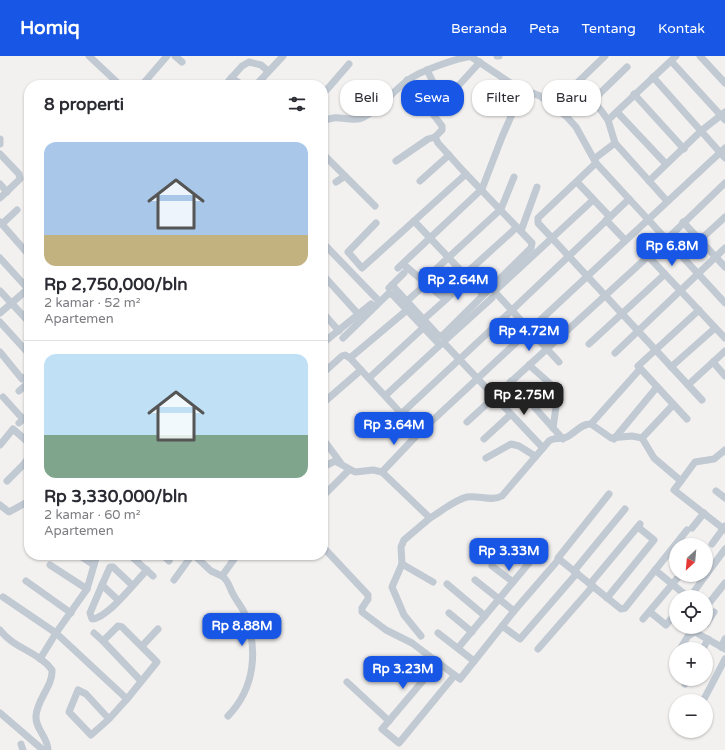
<!DOCTYPE html>
<html lang="id">
<head>
<meta charset="utf-8">
<style>
	:root { --surface:#fff; --page:#f7f7f7; --text:#2b2b33; --muted:#7c7c81; --line:#e1e1e2; --accent:#1857e5 }
	body { margin:0; font-family:"Varela Round",sans-serif; background:var(--page); color:var(--text); height:100vh; display:flex; flex-direction:column; font-size:15px; white-space:nowrap }
	* { box-sizing:border-box; margin:0 }
	p { font-size:13px; color:var(--muted) }
	.icon { flex:none; width:22px; height:22px; fill:none; stroke:currentColor; stroke-width:2; stroke-linecap:round; stroke-linejoin:round }
	.map { position:relative; flex:1; overflow:hidden }
	.panel { position:absolute; left:24px; top:24px; width:304px; height:480px; display:flex; flex-direction:column; background:var(--surface); border-radius:16px; box-shadow:0 1px 3px #0004 }
	.panel>* { flex:none }
	.top-card { position:absolute; left:340px; top:24px; width:325px; height:36px; display:flex; gap:8px }
	.needle { width:26px; rotate:206deg }
	.buttons { position:absolute; left:669px; top:482px; display:grid; gap:8px }
	.buttons a { display:grid; place-items:center; width:44px; height:44px; border-radius:50%; background:var(--surface); box-shadow:0 1px 3px #0004; font-size:20px }
	.price { position:absolute; translate:-50% -34px; padding:0 9px; border-radius:8px; background:var(--accent); color:#fff; font-size:13px; line-height:26px; filter:drop-shadow(0 1px 2px #0008) }
	.price::after { content:''; position:absolute; left:50%; top:24px; width:12px; height:9px; margin-left:-6px; background:inherit; clip-path:polygon(0 0,100% 0,50% 100%) }
	.price.selected { background:#222; color:#fff }
	ul { padding:0; list-style:none }
	li { display:grid; align-content:center; gap:8px; height:212px; padding:0 20px }
	li+li { border-top:1px solid var(--line) }
	li span { display:grid; place-items:center; height:124px; border-radius:12px; color:#555 }
	li>.icon { margin-inline-start:auto }
	span .icon { width:72px; height:72px; fill:#fffc; stroke-width:1 }
	li b { font-size:17px }
	h2 { display:flex; justify-content:space-between; align-items:center; height:48px; padding:0 20px; font-size:17px }
	.pill { padding:0 14px; border-radius:16px; background:var(--surface); box-shadow:0 1px 3px #0004; font-size:14px; line-height:36px }
	.pill.selected { background:var(--accent); color:#fff }
	header { display:flex; align-items:center; gap:24px; box-sizing:border-box; height:56px; padding:0 20px; background:var(--accent); color:#fff }
	header strong { font-size:19px }
	nav { display:flex; gap:22px; margin-inline-start:auto; font-size:14px }
	.map>svg:first-child { display:block }
</style>
</head>
<body>
<header>
<strong>Homiq</strong>
<nav><a>Beranda</a><a>Peta</a><a>Tentang</a><a>Kontak</a></nav>
</header>
<div class="map">
<svg width="725" height="694" viewBox="0 0 725 694">
	<rect width="100%" height="100%" fill="#f3f1f0"/>
	<g fill="none" stroke-linecap="round" stroke-linejoin="round">
		<g stroke="#c1c9d2" stroke-width="7">
			<polyline points="89,0 120,29"/>
			<polyline points="175,0 182,6"/>
			<polyline points="470,0 515,30 540,40 567,61 576,71 596,107 725,247"/>
			<polyline points="497,0 499,0"/>
			<polyline points="605,0 576,28 576,31 600,53 608,64 615,87 667,145"/>
			<polyline points="700,0 725,27"/>
			<polyline points="671,5 725,64"/>
			<polyline points="427,14 436,32"/>
			<polyline points="653,21 725,102"/>
			<polyline points="231,22 243,29"/>
			<polyline points="407,24 442,70 442,74 435,81 438,87 466,118"/>
			<polyline points="142,29 167,0"/>
			<polyline points="225,29 242,10 249,6 261,9 268,15"/>
			<polyline points="256,29 283,0"/>
			<polyline points="323,38 349,8"/>
			<polyline points="634,38 684,93"/>
			<polyline points="447,40 459,29 480,6"/>
			<polyline points="592,45 627,11"/>
			<polyline points="617,56 666,108"/>
			<polyline points="608,64 676,0"/>
			<path d="M 323,66 C 336,56 350,68 364,61 C 381,52 392,36 407,25 C 419,15 457,2 473,0"/>
			<polyline points="0,83 0,88"/>
			<polyline points="0,98 19,118 20,123 0,142"/>
			<polyline points="323,98 345,120 336,126"/>
			<polyline points="594,103 615,87"/>
			<polyline points="396,105 428,83 435,81"/>
			<polyline points="596,107 538,162 538,167 702,344"/>
			<polyline points="345,120 375,150"/>
			<polyline points="420,125 449,99"/>
			<polyline points="649,125 701,75 725,56"/>
			<polyline points="577,126 610,161"/>
			<polyline points="0,128 7,136"/>
			<polyline points="606,164 625,184"/>
			<polyline points="414,165 483,238"/>
			<polyline points="0,166 29,199"/>
			<polyline points="683,166 725,211"/>
			<polyline points="376,167 348,196 362,212 466,118 532,187 531,192 442,280 438,279 392,229"/>
			<polyline points="2,168 17,154"/>
			<polyline points="521,175 537,131"/>
			<polyline points="700,184 725,161"/>
			<polyline points="323,187 377,243"/>
			<polyline points="648,200 725,282"/>
			<polyline points="0,202 29,234"/>
			<polyline points="403,208 441,240 517,171"/>
			<polyline points="398,212 482,133 502,81 523,33"/>
			<polyline points="323,219 360,260"/>
			<polyline points="423,225 501,153 514,121"/>
			<polyline points="389,232 404,217"/>
			<polyline points="0,235 29,266"/>
			<polyline points="407,245 426,228"/>
			<polyline points="407,254 350,302 419,377"/>
			<polyline points="512,254 629,143"/>
			<polyline points="0,257 29,232"/>
			<polyline points="323,257 339,275"/>
			<polyline points="424,263 451,239 449,234"/>
			<polyline points="0,266 29,298"/>
			<polyline points="343,282 388,238 392,238 440,289 492,242"/>
			<polyline points="443,286 543,392"/>
			<polyline points="323,287 371,248"/>
			<polyline points="589,288 665,218"/>
			<polyline points="0,296 22,323 29,318"/>
			<polyline points="615,297 725,192"/>
			<polyline points="559,306 495,236 497,233 593,144"/>
			<polyline points="713,306 725,320"/>
			<polyline points="529,309 555,332 557,344 553,372"/>
			<polyline points="671,311 715,272"/>
			<polyline points="323,317 342,300 345,299 350,302"/>
			<polyline points="369,322 423,272"/>
			<polyline points="511,325 563,383"/>
			<polyline points="688,329 725,295"/>
			<polyline points="19,335 29,326"/>
			<polyline points="386,339 440,289"/>
			<polyline points="3,341 23,363"/>
			<polyline points="323,347 361,314"/>
			<polyline points="402,357 510,256"/>
			<polyline points="687,363 638,310 699,254"/>
			<polyline points="467,366 666,184 725,127"/>
			<polyline points="19,367 29,358"/>
			<polyline points="591,368 611,382 632,380 642,382 673,349"/>
			<polyline points="642,382 654,402 681,425 695,406 714,403 725,394"/>
			<polyline points="323,383 340,406"/>
			<polyline points="484,383 510,359"/>
			<polyline points="614,383 657,331"/>
			<polyline points="0,389 13,373 29,387"/>
			<polyline points="486,402 511,388 519,390 535,400"/>
			<polyline points="323,411 335,405 355,416 373,414 382,416"/>
			<polyline points="382,416 419,377 725,92"/>
			<path d="M 382,416 L 430,462 C 442,455 454,444 467,441 C 479,439 491,446 502,440 L 549,385 C 554,381 560,384 567,381 C 575,377 582,367 591,368 L 640,313"/>
			<polyline points="7,425 23,409 29,401"/>
			<polyline points="681,425 674,434 725,474"/>
			<polyline points="716,435 725,442"/>
			<polyline points="323,440 349,414"/>
			<polyline points="0,449 9,456 29,445"/>
			<polyline points="692,472 704,457"/>
			<polyline points="712,488 725,470"/>
			<polyline points="323,491 368,539 368,543 362,552 362,556 386,574 412,587 460,623 514,555 559,503 621,553 625,552 687,474"/>
			<polyline points="79,499 94,509"/>
			<polyline points="130,499 153,520"/>
			<polyline points="163,499 169,505"/>
			<polyline points="194,499 211,515 222,520 237,499"/>
			<polyline points="559,503 558,502 609,438"/>
			<polyline points="402,508 433,526"/>
			<polyline points="50,509 87,533"/>
			<polyline points="492,510 513,526"/>
			<polyline points="655,514 688,541"/>
			<polyline points="574,515 625,453"/>
			<polyline points="706,519 725,493"/>
			<path d="M 222,520 C 229,525 229,531 233,538 C 236,544 241,550 244,556 C 259,593 255,632 228,660"/>
			<polyline points="174,524 192,499"/>
			<polyline points="475,524 514,555"/>
			<polyline points="26,525 71,557"/>
			<polyline points="447,528 485,560"/>
			<polyline points="590,528 640,468"/>
			<path d="M 102,529 L 90,557 L 92,563 C 108,562 135,526 147,514"/>
			<polyline points="3,541 56,577 87,533 97,499"/>
			<polyline points="690,541 706,519"/>
			<polyline points="607,542 654,484 638,471"/>
			<polyline points="118,544 102,529 110,511 113,511 132,529"/>
			<polyline points="706,551 725,527"/>
			<polyline points="650,556 666,569 676,557"/>
			<polyline points="449,557 472,576"/>
			<polyline points="643,563 680,519"/>
			<polyline points="706,568 714,556"/>
			<polyline points="502,570 520,583 577,517"/>
			<path d="M 0,574 C 13,592 39,596 52,614 C 53,630 37,643 36,660 C 35,673 48,681 48,694"/>
			<polyline points="94,577 103,585"/>
			<polyline points="438,577 474,605"/>
			<polyline points="421,580 404,559 392,531 402,508 401,491 404,484 430,462"/>
			<polyline points="142,590 158,573"/>
			<polyline points="721,591 725,583"/>
			<polyline points="458,592 534,501"/>
			<polyline points="538,593 593,530"/>
			<polyline points="680,593 688,580 695,576 725,593"/>
			<polyline points="703,593 708,583"/>
			<polyline points="40,603 56,577 127,643 109,663 86,638 78,634 69,656 91,679 109,663"/>
			<polyline points="438,607 382,673 399,687 454,620"/>
			<polyline points="347,626 389,665"/>
			<polyline points="685,628 688,623"/>
			<polyline points="127,643 157,606 122,571 118,570 103,585 141,625"/>
			<polyline points="703,645 725,603"/>
			<polyline points="0,657 43,694"/>
			<polyline points="21,688 23,694"/>
		</g>
	</g>
</svg>
<div class="buttons">
<a><svg class="needle" viewBox="-14 -14 28 28"><path d="M0-13l5 13h-10z" fill="#e53935"/><path d="M0 13l5-13h-10z" fill="#7c7c81"/></svg></a>
<a><svg class="icon" aria-label="locate" viewBox="0 0 24 24"><circle cx="12" cy="12" r="6"/><path d="M12 2v4M12 18v4M2 12h4M18 12h4"/></svg></a>
<a>+</a>
<a>−</a>
</div>
<b class="price" style="left:672px;top:211px">Rp 6.8M</b>
<b class="price" style="left:458px;top:245px">Rp 2.64M</b>
<b class="price" style="left:529px;top:296px">Rp 4.72M</b>
<b class="price selected" style="left:524px;top:360px">Rp 2.75M</b>
<b class="price" style="left:394px;top:390px">Rp 3.64M</b>
<b class="price" style="left:509px;top:516px">Rp 3.33M</b>
<b class="price" style="left:242px;top:591px">Rp 8.88M</b>
<b class="price" style="left:403px;top:634px">Rp 3.23M</b>
<div class="top-card">
<a class="pill">Beli</a>
<a class="pill selected">Sewa</a>
<a class="pill">Filter</a>
<a class="pill">Baru</a>
</div>
<section class="panel">
<h2>8 properti<svg class="icon" aria-label="filters" viewBox="0 0 24 24"><path d="M4 7h16M4 17h16"/><circle cx="9" cy="7" r="2"/><circle cx="15" cy="17" r="2"/></svg></h2>
<ul>
<li><span style="background:linear-gradient(#a9c7e8 75%,#c2b280 0)"><svg class="icon" aria-label="home" viewBox="0 0 24 24"><path d="M3 11l9-7 9 7M6 9v11h12V9"/></svg></span><div><b>Rp 2,750,000/bln</b><p>2 kamar · 52 m²</p><p>Apartemen</p></div></li>
<li><span style="background:linear-gradient(#bfe0f5 65%,#7fa58c 0)"><svg class="icon" aria-label="home" viewBox="0 0 24 24"><path d="M3 11l9-7 9 7M6 9v11h12V9"/></svg></span><div><b>Rp 3,330,000/bln</b><p>2 kamar · 60 m²</p><p>Apartemen</p></div></li>
</ul>
</section>
</div>
</body>
</html>
